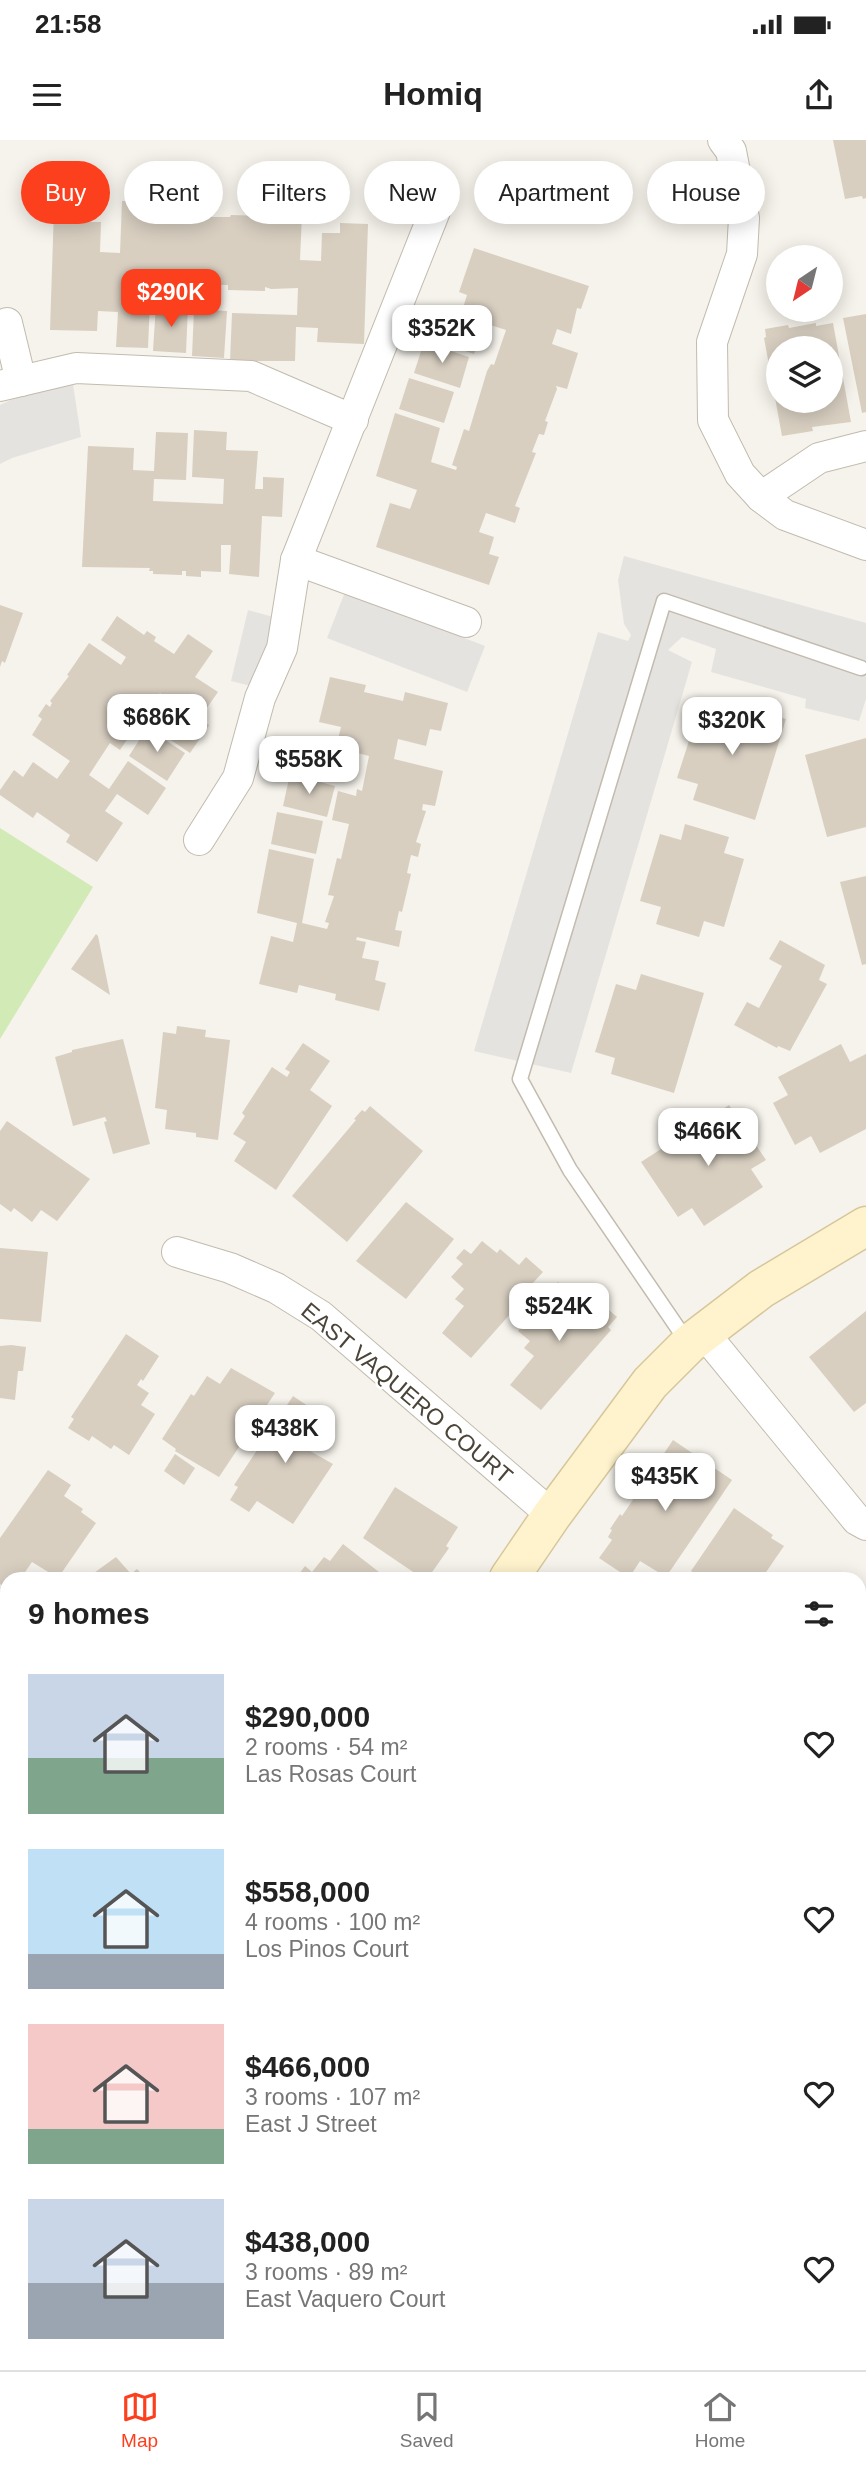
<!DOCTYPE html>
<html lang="en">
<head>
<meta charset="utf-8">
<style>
	:root { --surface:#fff; --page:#f6f6f6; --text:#222; --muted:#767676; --line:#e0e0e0; --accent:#fc3f1d }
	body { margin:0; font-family:Arial,sans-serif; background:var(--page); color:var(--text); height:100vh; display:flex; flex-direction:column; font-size:26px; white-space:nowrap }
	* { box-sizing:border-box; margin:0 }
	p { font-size:23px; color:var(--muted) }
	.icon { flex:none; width:38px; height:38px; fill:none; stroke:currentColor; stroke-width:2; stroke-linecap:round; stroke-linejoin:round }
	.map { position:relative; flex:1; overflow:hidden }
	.side { position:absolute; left:0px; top:1432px; width:866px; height:800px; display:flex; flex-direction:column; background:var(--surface); border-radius:21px 21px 0 0; box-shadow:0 4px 18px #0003 }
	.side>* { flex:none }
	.hud { position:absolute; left:21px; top:21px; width:824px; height:63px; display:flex; gap:14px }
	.needle { width:46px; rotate:215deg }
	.controls { position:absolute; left:766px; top:105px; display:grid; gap:14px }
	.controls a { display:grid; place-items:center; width:77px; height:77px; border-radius:50%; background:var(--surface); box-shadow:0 4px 18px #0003; font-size:35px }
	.price { position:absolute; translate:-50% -60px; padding:0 16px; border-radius:14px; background:#fff; color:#222; font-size:23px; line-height:46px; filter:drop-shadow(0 2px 4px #0008) }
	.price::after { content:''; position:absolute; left:50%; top:42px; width:21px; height:16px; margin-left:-10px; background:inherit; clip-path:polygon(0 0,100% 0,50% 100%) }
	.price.current { background:var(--accent); color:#fff }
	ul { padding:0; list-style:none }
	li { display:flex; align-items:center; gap:21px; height:175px; padding:0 28px }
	li span { display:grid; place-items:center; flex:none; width:196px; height:140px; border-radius:0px; color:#555 }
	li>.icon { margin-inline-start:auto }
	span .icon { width:84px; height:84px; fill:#fffc; stroke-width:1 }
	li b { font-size:30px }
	h2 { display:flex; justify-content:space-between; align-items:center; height:84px; padding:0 28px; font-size:30px }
	.chip { padding:0 24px; border-radius:32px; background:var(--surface); box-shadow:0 4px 18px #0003; font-size:24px; line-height:63px }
	.chip.current { background:var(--accent); color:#fff }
	.status { display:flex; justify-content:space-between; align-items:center; height:49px; padding:0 35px; background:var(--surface); direction:ltr }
	.status svg { height:19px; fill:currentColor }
	header { display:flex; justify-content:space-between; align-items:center; height:91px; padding:0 28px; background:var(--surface); font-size:32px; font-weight:700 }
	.tabs { display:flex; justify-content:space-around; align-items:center; height:98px; border-top:2px solid var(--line); background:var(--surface); font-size:19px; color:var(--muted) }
	.tabs a { display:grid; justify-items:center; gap:4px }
	.tabs .current { color:var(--accent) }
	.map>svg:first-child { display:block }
</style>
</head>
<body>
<div class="status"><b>21:58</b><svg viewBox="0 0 49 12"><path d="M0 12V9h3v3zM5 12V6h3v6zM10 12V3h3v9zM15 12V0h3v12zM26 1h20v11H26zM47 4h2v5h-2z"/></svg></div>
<header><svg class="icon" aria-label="menu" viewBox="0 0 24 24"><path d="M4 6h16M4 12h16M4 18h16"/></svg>Homiq<svg class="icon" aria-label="share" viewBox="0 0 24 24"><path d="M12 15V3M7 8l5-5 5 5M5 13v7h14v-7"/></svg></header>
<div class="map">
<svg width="866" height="2230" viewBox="0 0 866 2230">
	<rect width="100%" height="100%" fill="#f6f3ec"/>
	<g fill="#d2eab5">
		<polygon points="0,688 93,747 0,899"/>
		<polygon points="7,2051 7,2224 492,2224 499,2230 0,2230 0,2054"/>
	</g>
	<g fill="#e5e3e0">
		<polygon points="73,244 81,297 12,318 0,324 0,265 13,259"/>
		<polygon points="624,416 866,483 866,559 859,581 805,568 806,559 711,532 716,509 682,497 668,510 692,522 571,933 474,911 598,492 628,501 631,495 624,484 618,440"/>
		<polygon points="345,452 485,506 467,552 327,498"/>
		<polygon points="248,470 281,479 263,549 231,541"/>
	</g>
	<g fill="#d8cfc1" fill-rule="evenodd">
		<polygon points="833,0 866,0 866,58 863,59 862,56 845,59"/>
		<polygon points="122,61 159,62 159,72 196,73 196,70 211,70 211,77 230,77 231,75 267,76 267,80 287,81 287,75 302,75 300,120 321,121 322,93 340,93 340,83 368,84 364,204 317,202 318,188 296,187 295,221 230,221 232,173 297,175 298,148 271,149 265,147 265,151 228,150 228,145 156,143 157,138 139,137 138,161 150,161 148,208 116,207 118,172 98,171 97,191 50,190 54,69 84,70 84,82 101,82 100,112 120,113"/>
		<polygon points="474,108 589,146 581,169 577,168 571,194 557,189 552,204 578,213 567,249 556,246 557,249 545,281 548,282 544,295 539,294 532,312 536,313 515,366 520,368 515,383 486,373 479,392 494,397 489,414 499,417 489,445 376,407 390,363 410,369 417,350 376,336 395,273 440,288 431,322 456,330 457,327 452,325 464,289 469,291 487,231 491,224 494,225 506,190 484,183 474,214 430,199 440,168 461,174 467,155 459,152"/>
		<polygon points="156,164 188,166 186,213 153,211"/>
		<polygon points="194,169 227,171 224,218 192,216"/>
		<polygon points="866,174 866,272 862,273 843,178"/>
		<path d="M 816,183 L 816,186 L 833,183 L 851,282 L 812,287 L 813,291 L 782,296 L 764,198 L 766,197 L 765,189 L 788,185 L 789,188 ZM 779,208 L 831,208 L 831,261 L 779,261 Z"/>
		<polygon points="424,202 469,217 460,248 414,233"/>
		<polygon points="409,238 454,252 444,283 399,269"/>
		<polygon points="194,290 227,292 226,310 258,311 255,349 263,349 263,337 284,338 282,377 262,376 259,437 229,434 231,405 221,405 221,432 201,431 201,437 186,436 186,431 182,431 182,435 153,434 153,431 149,431 150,428 82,427 88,306 134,308 133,330 154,331 156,292 188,293 186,340 154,339 153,361 223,364 224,339 192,337"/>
		<polygon points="0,465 23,473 5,523 2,521 0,527"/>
		<polygon points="117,476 144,495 147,491 156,497 154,501 174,514 188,494 213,511 195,537 218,552 199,579 209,585 190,613 152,587 170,561 160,553 140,581 132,575 131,578 127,575 126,579 136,586 120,610 110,603 89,635 109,649 128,621 166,648 148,675 117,654 105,671 123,683 97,722 66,702 70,695 37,672 33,678 0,655 0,650 14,630 23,637 33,622 57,639 70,621 32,595 42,579 38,576 46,564 50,567 52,563 50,561 69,536 67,535 89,503 121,525 126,517 101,500"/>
		<polygon points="330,537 366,545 364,552 403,561 405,552 448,563 441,591 430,589 426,606 398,599 394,619 443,631 435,666 423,664 422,670 426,671 416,702 421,704 418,717 411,715 407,733 411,734 402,772 399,771 395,790 402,791 399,807 357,797 356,800 366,802 362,818 379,821 375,840 386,843 379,871 335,860 336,854 299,845 297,853 259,844 271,796 293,802 297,783 257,773 269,709 314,719 302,783 327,789 329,783 325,782 334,756 328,755 337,718 341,719 349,684 332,680 338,651 356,656 357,649 362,651 369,616 346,610 340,642 295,632 303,599 336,607 341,587 319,582"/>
		<polygon points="723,560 786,579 755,680 693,660 698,644 677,638 699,570 718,576"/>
		<polygon points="147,588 185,613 167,641 129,616"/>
		<polygon points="866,598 866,687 827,697 805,615"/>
		<polygon points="290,634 335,646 327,677 283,666"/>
		<polygon points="277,672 323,681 316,714 271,704"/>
		<polygon points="685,684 729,697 724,713 744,719 724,787 704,781 699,797 656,784 661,767 640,761 660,694 681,700"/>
		<polygon points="866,736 866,824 862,825 840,742"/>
		<polygon points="96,794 98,796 110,855 71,829"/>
		<polygon points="780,800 825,825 819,840 827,844 790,911 778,906 777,908 734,885 747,862 759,868 782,826 769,819"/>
		<polygon points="641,834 704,853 674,953 611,934 615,918 595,912 616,844 636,850"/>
		<polygon points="177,886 206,890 205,897 230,900 218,1000 196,997 196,993 165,989 167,970 155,968 163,892 176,894"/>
		<polygon points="123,899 150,1004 113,1014 104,982 107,981 105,977 73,986 55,917 72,912 72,910"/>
		<polygon points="303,903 330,921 310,950 332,966 276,1050 234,1021 246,1002 233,994 245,976 242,973 272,927 287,937 290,932 285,929"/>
		<polygon points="841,904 850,922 866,914 866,989 820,1013 811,996 795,1005 773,963 788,955 778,937"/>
		<polygon points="729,965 766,1020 751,1029 763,1047 704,1086 692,1068 678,1077 641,1022"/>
		<polygon points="370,966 423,1011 347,1102 292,1056 356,980 354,979 362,970 365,972"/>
		<polygon points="7,981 90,1039 57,1081 41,1070 32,1082 14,1068 11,1072 0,1064 0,991"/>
		<polygon points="406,1062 454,1099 406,1159 356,1121"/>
		<polygon points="482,1101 497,1113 500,1109 519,1125 526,1117 543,1132 532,1144 535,1146 471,1218 442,1193 464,1166 455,1159 464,1149 451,1137 463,1124 456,1118 464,1109 471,1114"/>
		<polygon points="0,1108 48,1112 41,1182 0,1179"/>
		<polygon points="558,1142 589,1167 596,1159 617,1177 608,1187 611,1190 541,1270 510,1245 534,1216 524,1208 530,1201 518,1191"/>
		<polygon points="866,1171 866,1263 854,1272 809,1217"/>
		<polygon points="126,1194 159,1216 143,1241 141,1239 137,1245 149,1253 141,1265 155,1274 129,1315 114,1305 111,1309 92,1296 89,1301 68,1288 74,1279 71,1277"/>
		<polygon points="11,1205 26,1207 23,1231 18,1231 15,1260 0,1258 0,1206"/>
		<polygon points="231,1228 275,1253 219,1337 175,1311 176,1309 162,1299 191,1254 194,1256 207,1236 220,1244"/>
		<polygon points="293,1256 326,1278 307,1306 303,1307 333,1324 293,1384 257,1361 249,1372 230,1360 238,1347 234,1345"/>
		<polygon points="673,1300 732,1340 666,1437 640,1421 629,1438 599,1418 612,1400 608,1397 612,1390 610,1389 620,1374 622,1376"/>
		<polygon points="175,1314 195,1328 184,1345 164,1331"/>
		<polygon points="48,1330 71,1345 64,1356 83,1369 81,1372 96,1383 58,1438 32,1422 21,1438 7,1438 7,1449 0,1444 0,1398"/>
		<polygon points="395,1347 458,1387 446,1406 449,1408 428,1438 422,1438 363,1398"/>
		<polygon points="734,1368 773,1395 771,1398 784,1406 762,1438 702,1438 691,1431"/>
		<polygon points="343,1404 379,1432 374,1438 296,1438 305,1426 312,1432 324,1417 330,1421"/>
		<polygon points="116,1417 131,1434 137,1429 146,1438 87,1438"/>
		<polygon points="866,1473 866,1580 859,1590 859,1483"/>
		<polygon points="859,1690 866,1694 866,1757 859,1769"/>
		<polygon points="866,1798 866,1837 860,1834 859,1831 859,1811"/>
		<rect x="0" y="1946" width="7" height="48"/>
		<polygon points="859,1988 866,1991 866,2047 859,2059"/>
		<polygon points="859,2194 866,2198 866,2230 785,2230 775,2224 859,2224"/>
		<polygon points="552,2224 635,2224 645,2230 562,2230"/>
	</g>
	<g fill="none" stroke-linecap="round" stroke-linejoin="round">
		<g stroke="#c2bbae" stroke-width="17">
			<polyline id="lane" points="688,1203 570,1030 520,939 664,461 861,528"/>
		</g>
		<g stroke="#c2bbae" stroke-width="32">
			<g id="street">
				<polyline points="723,0 731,11 744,78 742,114 712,202 713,280 740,334 761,357 785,375 866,405"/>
				<polyline points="7,183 21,241"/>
				<polyline points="0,246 76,228 251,236 353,280"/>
				<polyline points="761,357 819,318 866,306"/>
				<polyline points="296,420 466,482"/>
				<polyline points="199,700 238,638 260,558 282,508 296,420 435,71 388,54"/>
				<polyline points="177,1112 230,1128 276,1148 321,1176 552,1375"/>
				<polyline points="703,1192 857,1380 866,1385"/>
				<polyline points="859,1906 866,1910"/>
			</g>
		</g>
		<g stroke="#d6c79b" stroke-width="41">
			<g id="secondary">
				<polyline points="509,1438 552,1375 650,1243 689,1204 761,1149 866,1086"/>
				<polyline points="0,1826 7,1825"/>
			</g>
		</g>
		<use href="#lane" stroke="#fff" stroke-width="14"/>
		<use href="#street" stroke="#fff" stroke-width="30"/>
		<use href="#secondary" stroke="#fff3cd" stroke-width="38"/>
	</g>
	<g text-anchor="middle" stroke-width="5" stroke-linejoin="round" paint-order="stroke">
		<g font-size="23" fill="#4b4439" stroke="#fff">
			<text transform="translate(407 1253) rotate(40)" y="8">EAST VAQUERO COURT</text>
		</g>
	</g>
</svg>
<div class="controls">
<a><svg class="needle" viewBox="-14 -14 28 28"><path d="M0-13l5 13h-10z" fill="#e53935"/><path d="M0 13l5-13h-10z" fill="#767676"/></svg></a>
<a><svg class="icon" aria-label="layers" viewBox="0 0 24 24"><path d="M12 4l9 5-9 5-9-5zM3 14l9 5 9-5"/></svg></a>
</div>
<b class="price current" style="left:171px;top:189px">$290K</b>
<b class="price" style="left:442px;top:225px">$352K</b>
<b class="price" style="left:157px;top:614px">$686K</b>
<b class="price" style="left:732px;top:617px">$320K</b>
<b class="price" style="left:309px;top:656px">$558K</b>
<b class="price" style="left:708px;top:1028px">$466K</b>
<b class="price" style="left:559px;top:1203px">$524K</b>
<b class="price" style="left:285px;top:1325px">$438K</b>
<b class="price" style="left:665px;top:1373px">$435K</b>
<div class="hud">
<a class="chip current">Buy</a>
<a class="chip">Rent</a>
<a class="chip">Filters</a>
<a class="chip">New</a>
<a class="chip">Apartment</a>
<a class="chip">House</a>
</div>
<section class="side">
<h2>9 homes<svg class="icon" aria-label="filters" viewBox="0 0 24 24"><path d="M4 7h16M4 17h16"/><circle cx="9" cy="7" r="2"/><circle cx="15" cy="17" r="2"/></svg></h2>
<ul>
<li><span style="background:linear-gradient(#c9d6e8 60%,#7fa58c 0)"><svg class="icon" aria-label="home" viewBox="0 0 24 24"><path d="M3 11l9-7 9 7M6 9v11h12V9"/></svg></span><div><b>$290,000</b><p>2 rooms · 54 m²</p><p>Las Rosas Court</p></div><svg class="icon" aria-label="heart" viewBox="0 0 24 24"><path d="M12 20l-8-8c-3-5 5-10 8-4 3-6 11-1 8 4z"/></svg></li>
<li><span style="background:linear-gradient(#bfe0f5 75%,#9aa5b1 0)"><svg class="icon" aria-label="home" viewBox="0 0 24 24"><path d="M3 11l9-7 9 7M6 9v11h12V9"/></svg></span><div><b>$558,000</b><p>4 rooms · 100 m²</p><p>Los Pinos Court</p></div><svg class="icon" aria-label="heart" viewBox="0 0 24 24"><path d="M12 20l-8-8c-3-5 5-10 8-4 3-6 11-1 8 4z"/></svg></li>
<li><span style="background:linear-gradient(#f6c9c9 75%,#7fa58c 0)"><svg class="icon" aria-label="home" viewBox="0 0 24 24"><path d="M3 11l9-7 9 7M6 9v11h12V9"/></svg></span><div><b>$466,000</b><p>3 rooms · 107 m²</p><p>East J Street</p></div><svg class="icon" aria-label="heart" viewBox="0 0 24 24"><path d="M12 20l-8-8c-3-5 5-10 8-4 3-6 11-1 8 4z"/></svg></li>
<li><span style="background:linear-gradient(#c9d6e8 60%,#9aa5b1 0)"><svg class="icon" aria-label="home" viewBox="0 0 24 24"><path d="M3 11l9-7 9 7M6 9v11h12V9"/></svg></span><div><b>$438,000</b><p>3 rooms · 89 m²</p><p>East Vaquero Court</p></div><svg class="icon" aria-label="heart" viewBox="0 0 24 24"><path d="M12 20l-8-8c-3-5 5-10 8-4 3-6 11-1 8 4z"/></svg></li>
</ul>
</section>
</div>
<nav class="tabs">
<a class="current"><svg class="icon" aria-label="map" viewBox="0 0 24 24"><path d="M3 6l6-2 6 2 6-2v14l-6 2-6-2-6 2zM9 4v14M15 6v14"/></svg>Map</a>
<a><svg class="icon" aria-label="saved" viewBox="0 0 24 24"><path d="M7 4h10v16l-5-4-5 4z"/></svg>Saved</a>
<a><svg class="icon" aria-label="home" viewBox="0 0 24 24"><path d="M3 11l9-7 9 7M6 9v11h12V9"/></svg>Home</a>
</nav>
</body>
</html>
